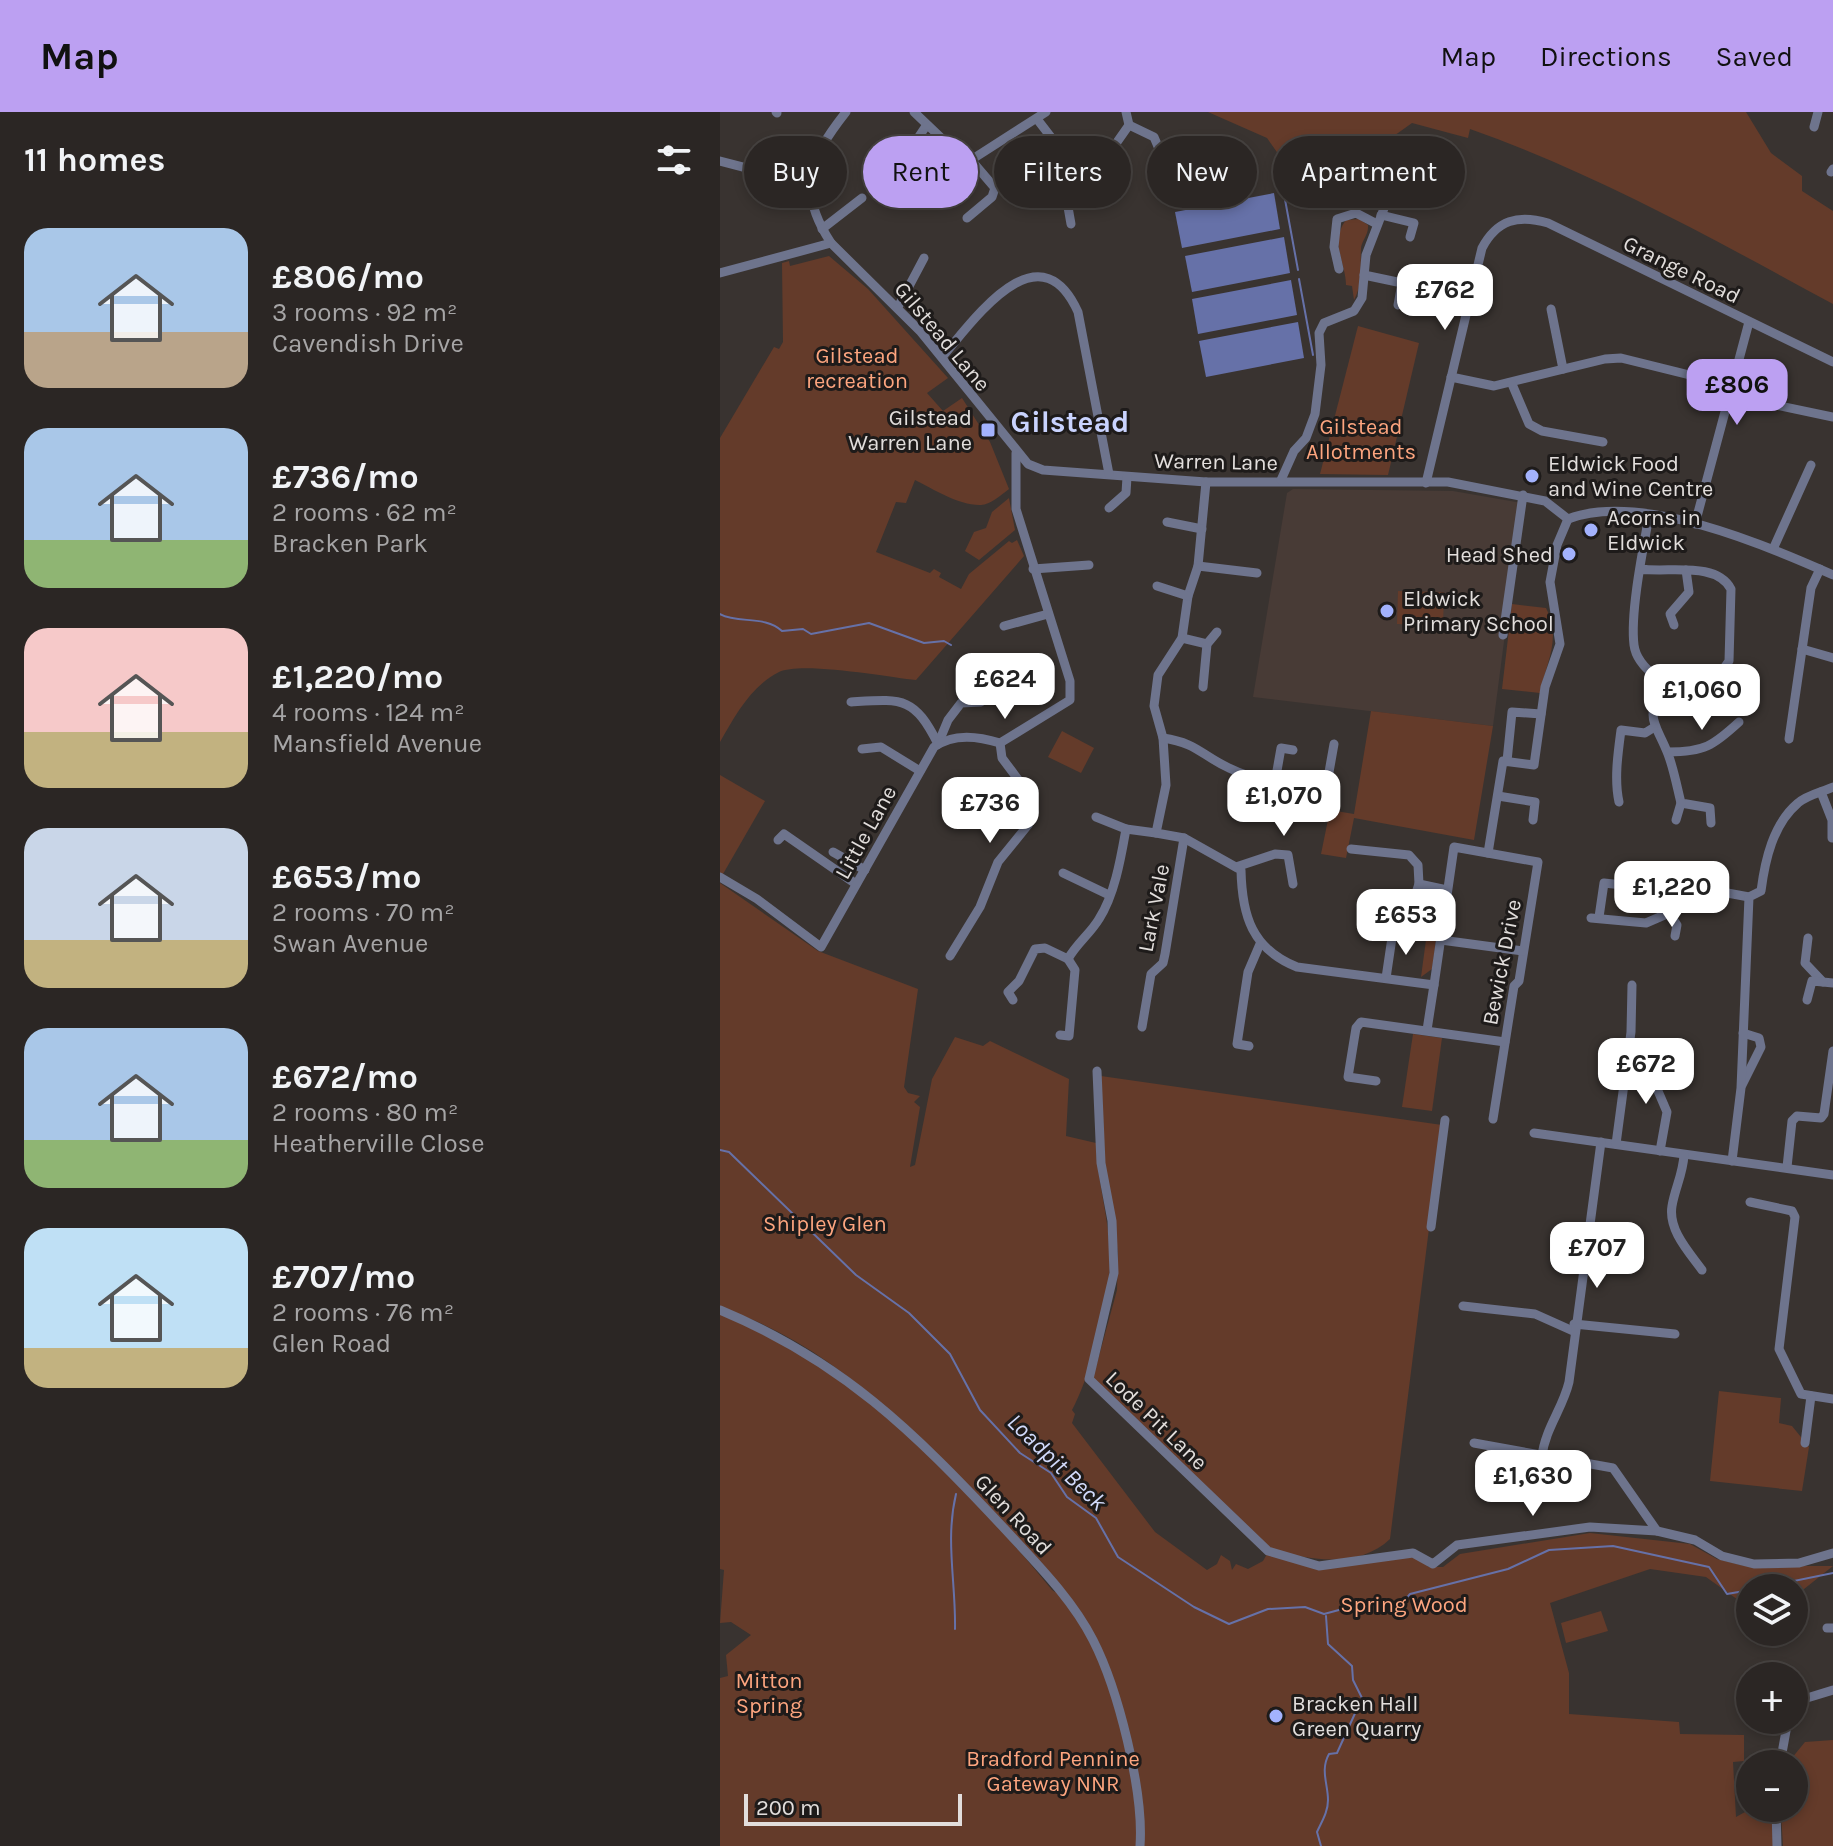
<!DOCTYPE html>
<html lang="en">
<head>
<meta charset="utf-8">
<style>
	:root { --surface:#2b2624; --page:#373231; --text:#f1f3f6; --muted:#a6a5a6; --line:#474341; --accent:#bca0f2 }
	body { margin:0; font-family:Karla,sans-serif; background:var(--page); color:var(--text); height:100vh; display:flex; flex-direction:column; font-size:30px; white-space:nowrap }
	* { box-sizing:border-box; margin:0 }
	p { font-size:26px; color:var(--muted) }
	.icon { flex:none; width:44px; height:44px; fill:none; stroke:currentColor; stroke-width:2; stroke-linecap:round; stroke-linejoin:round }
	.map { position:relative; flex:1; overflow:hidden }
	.drawer { display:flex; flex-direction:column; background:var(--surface); width:720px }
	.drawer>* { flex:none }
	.banner { position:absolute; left:24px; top:24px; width:760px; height:72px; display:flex; gap:16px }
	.tools { position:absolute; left:1016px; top:1462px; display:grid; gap:16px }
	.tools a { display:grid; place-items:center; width:72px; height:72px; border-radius:50%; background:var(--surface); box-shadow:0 4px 12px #0003,0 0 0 2px var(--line); font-size:40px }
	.scale { position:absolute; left:24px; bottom:20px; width:218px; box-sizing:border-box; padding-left:8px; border:4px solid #e2dedc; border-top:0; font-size:22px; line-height:28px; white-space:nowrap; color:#e2dedc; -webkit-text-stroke:6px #1e1b1a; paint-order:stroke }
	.price { position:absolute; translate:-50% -68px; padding:0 18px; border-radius:16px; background:#fff; color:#222; font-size:26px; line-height:52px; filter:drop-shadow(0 2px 4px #0008) }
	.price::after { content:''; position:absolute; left:50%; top:48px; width:24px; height:18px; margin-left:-12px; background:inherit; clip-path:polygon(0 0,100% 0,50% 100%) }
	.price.selected { background:var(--accent); color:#111 }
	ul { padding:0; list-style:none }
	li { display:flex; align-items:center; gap:24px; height:200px; padding:0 24px }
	li span { display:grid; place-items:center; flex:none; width:224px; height:160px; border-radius:24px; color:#555 }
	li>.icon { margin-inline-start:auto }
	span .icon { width:96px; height:96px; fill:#fffc; stroke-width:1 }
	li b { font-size:34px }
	h2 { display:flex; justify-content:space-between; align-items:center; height:96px; padding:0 24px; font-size:34px }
	.chip { padding:0 28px; border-radius:36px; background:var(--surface); box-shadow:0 4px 12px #0003,0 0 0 2px var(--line); font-size:28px; line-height:72px }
	.chip.selected { background:var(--accent); color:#111 }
	header { display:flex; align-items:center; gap:48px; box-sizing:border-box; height:112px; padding:0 40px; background:var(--accent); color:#111 }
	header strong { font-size:38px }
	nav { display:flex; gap:44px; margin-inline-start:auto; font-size:28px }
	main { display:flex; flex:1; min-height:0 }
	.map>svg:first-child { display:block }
</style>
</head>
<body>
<header>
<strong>Map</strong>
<nav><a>Map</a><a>Directions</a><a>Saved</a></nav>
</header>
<main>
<section class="drawer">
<h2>11 homes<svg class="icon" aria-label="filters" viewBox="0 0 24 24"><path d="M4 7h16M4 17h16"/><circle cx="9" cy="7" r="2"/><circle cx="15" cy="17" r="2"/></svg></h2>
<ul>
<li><span style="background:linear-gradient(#a9c7e8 65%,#b9a48a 0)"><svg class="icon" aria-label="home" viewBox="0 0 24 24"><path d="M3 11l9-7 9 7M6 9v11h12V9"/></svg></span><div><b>£806/mo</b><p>3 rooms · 92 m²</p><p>Cavendish Drive</p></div></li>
<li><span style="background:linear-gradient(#a9c7e8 70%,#8fb573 0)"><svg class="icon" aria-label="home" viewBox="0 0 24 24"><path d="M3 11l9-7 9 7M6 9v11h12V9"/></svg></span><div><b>£736/mo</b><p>2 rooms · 62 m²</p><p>Bracken Park</p></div></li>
<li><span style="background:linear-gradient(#f6c9c9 65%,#c2b280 0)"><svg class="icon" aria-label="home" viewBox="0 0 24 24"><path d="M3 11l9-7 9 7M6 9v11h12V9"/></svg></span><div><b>£1,220/mo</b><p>4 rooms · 124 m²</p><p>Mansfield Avenue</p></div></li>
<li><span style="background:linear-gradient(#c9d6e8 70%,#c2b280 0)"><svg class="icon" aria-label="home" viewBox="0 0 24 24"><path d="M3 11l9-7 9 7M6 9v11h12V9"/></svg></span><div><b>£653/mo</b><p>2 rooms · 70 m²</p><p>Swan Avenue</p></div></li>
<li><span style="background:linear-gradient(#a9c7e8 70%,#8fb573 0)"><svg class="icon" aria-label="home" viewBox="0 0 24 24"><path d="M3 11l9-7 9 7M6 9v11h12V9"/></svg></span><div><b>£672/mo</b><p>2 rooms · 80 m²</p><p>Heatherville Close</p></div></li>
<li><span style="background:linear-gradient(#bfe0f5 75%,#c2b280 0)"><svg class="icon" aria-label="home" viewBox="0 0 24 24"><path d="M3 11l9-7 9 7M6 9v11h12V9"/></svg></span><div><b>£707/mo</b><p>2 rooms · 76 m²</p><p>Glen Road</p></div></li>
</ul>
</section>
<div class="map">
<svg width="1113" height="1734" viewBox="0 0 1113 1734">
	<rect width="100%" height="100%" fill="#393330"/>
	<polygon fill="#483b36" points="573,377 733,379 802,391 773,614 533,585 567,381"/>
	<g fill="#643b2a">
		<path d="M 488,0 L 1026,0 L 1051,41 L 1082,64 L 1082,79 L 1113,99 L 1113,192 C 995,128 877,62 750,17 L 748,26 L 692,11 L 650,41 L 644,66 L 606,76 L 602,71 L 594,77 L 581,65 L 575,66 L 547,26 Z"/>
		<path d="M 639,107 L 648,113 C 649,123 641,129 641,137 C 640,151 643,172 634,188 L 632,174 L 626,173 C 626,151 609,130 626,108 Z"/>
		<path d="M 109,144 L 148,177 L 228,266 L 207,281 L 223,299 L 242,286 L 270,330 L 289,377 C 281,383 270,393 261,393 C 240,394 213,377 195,368 L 186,391 L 176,390 L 156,440 L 210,461 L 214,457 L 221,461 L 219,465 L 241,477 L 249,462 L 289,429 L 292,431 L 297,428 L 304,444 L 196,568 C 168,565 81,549 59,560 C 31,574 15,604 0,630 L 0,326 L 54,235 L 59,237 L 63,230 L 62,151 L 69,149 L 70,154 Z"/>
		<polygon points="638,214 699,231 668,363 600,362"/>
		<polygon points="289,386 295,418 259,448 245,439 254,420 266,416 272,400"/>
		<polygon points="678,479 724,480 723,514 677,512"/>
		<path d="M 792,492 L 826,496 C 842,527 826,550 820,581 L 782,577 Z"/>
		<polygon points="651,599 773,614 754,728 634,706 626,746 601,742 610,698 634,702"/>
		<polygon points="342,619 374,636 361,661 328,645"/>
		<polygon points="0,663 45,689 3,762 0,761"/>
		<path d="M 0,771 L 98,839 L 198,877 L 184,975 L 188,981 L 200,984 L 194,990 L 200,995 L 190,1055 L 195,1053 L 212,967 L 235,925 L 263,934 L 270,929 L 349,967 L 346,1024 L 376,1031 C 377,1069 389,1105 390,1143 C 392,1182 370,1266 352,1298 L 355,1302 L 352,1311 L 435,1420 L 487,1458 L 497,1452 L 501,1443 L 510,1449 L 512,1458 L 516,1452 L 528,1457 L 543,1449 L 547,1442 L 582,1452 L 690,1444 L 707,1450 L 708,1455 L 723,1455 L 740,1442 L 870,1421 L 970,1432 L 997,1447 L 1025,1454 L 1113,1454 L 1074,1485 L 1074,1476 L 1030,1476 L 1028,1495 L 986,1465 L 930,1457 L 830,1491 L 849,1561 L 849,1602 L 959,1610 L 960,1622 L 1024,1623 L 1024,1649 L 1013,1650 L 1016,1705 L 1025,1700 L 1033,1703 L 1052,1699 L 1054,1734 L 0,1734 L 0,1566 L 8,1564 L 6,1543 L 31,1523 L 11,1510 L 0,1511 L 4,1458 L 0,1457 L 0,1202 C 130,1246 246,1374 332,1478 L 335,1480 L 338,1474 C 241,1374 139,1238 0,1196 Z"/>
		<polygon points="708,813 718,814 712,857 701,865"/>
		<polygon points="693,922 722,926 712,999 682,995"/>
		<path d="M 381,964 L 722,1013 L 670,1427 C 639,1457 586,1449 548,1435 L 373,1266 L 397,1178 L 398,1141 L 385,1052 Z"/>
		<polygon points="999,1279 1061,1286 1059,1311 1072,1314 1089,1335 1082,1379 990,1369"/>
		<polygon points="881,1499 888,1519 846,1531 841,1511"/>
		<polygon points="1113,1628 1113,1734 1063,1734 1061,1702 1065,1700 1065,1696 1074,1696 1074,1652 1067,1652 1085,1630"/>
	</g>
	<g fill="#6671a8">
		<polygon points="554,81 560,117 462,136 455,100"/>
		<polygon points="564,125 570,161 472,180 465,144"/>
		<polygon points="571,168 577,203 478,222 472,187"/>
		<polygon points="578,210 584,246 486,265 479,229"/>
	</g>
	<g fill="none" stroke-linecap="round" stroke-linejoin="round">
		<g stroke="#6671a8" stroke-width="2">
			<polyline points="564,82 578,158"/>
			<polyline points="579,167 593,243"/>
			<path d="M 0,502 C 18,512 45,503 62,519 L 83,517 L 91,522 L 149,511 L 204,531 L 224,529 L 231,533"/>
			<polyline points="253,551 301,561"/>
			<polyline points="0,1038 9,1040 136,1163 189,1201 230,1242 260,1298 300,1341 331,1361 347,1385 376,1406 398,1445 474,1495 509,1512 548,1497 585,1495 604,1502 645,1491 677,1498 690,1482 788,1457 829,1438 893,1434 989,1455 1007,1482 1030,1478"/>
			<polyline points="1040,1476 1113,1461"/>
			<path d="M 235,1517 C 236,1471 225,1428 236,1382"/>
			<path d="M 601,1734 L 597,1720 C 602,1709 608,1700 608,1688 C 608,1672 600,1658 609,1642 L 617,1641 L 642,1586 L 633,1568 L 632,1554 L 608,1532 L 606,1504"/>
		</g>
		<g stroke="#6e748d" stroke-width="9">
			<polyline points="56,0 57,1"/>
			<path d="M 126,0 C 89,47 76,78 111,131 L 200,219 L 308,352 L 323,358 L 486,370 L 728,370 L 825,389 L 848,407 C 919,379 1046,433 1113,463"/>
			<polyline points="194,0 237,41 251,48 275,76 272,85 247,106"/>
			<polyline points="317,7 337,33 351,112"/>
			<polyline points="409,13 434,25 442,44 478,37"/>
			<polyline points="1094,15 1098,0"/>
			<polyline points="442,44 447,74"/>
			<polyline points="251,48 326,0"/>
			<polyline points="0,49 88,72"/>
			<polyline points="399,60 395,33 409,13 406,0"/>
			<polyline points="1111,60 1113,57"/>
			<polyline points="191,61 180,53 206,14"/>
			<polyline points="661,103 694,111 690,125"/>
			<polyline points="102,117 142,86"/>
			<polyline points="619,157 614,135 617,107 636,101 657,112"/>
			<polyline points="0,161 111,131"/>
			<polyline points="644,163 682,171 678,193"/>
			<polyline points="178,195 204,146"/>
			<polyline points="831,197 843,257"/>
			<path d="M 222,245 C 254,208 319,114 358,200 L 389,362"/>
			<polyline points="731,265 774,274 885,247 901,246 1010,273"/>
			<polyline points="792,272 809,312 822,319 883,330"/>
			<polyline points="1008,283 1113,305"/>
			<polyline points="561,368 574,339 586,326 595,302 601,253 599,221 604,211 634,199 642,186 646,143 680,55 697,45 707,49 705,59"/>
			<path d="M 486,370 L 478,454 L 468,484 L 462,526 L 438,563 L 434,594 L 443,626 L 446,673 L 436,721 L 464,726 L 521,758 C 522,804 532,837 577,855 L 714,873 L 734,735 L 818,750 L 799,869 L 794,874 L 773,1007"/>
			<path d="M 706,371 L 762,136 C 777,108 798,102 828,111 L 1113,250"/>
			<polyline points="389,396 406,381 407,365"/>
			<polyline points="447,410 482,417"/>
			<polyline points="975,412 1029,210"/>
			<polyline points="1054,435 1091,353"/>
			<polyline points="478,454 537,461"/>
			<polyline points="313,457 369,453"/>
			<path d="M 920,457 C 949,461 996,449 1011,477 L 1009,549 L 999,563 L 972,581 C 950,577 917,557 914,533 C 910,501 923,437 929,404"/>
			<polyline points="437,474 468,484"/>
			<polyline points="954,513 950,502 969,480 966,458"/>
			<polyline points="284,514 328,502"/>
			<polyline points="783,523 803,383"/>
			<polyline points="462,526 487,532"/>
			<polyline points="1082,537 1113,546"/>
			<path d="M 944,572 C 924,608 935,609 948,642 C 954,658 957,675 961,691 L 990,696 L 991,711"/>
			<polyline points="483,575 487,532 497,520"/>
			<path d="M 131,590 C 182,587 194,584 218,632"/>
			<path d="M 443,626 C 477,631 481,643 509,656 C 539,671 574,673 606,677 L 614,632"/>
			<polyline points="1069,627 1091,476 1100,457"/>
			<polyline points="218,632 228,608 241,591 261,590"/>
			<polyline points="142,637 161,635 200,659"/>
			<path d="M 948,640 C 984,640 993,634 1019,610"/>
			<polyline points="787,649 792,600 821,602"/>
			<polyline points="555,670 561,636 573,638"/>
			<polyline points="1101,680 1112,708 1112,726"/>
			<polyline points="778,684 815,690 813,708"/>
			<path d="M 899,690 C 894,667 898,641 901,618 L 925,621 L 933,616"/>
			<polyline points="956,708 961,691"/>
			<polyline points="406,717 436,721"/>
			<polyline points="58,728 64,722 136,772"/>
			<polyline points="631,737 689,743 698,753 699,772 727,778"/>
			<polyline points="113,740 145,758"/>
			<polyline points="768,741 783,649 814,653 825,575 840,532 830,470 837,433 848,407"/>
			<polyline points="516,755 555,742 568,743 573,772"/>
			<polyline points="343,761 389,783"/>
			<path d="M 0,765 L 37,787 L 101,835 L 214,635 C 233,621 258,624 280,631 L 350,588 L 350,569 L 296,397 L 296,341"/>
			<polyline points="653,784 693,790 699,772"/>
			<polyline points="949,801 957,813 955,824"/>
			<polyline points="879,805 884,771 912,774"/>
			<polyline points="871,806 926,811 949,801 971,783 1002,780 1029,785"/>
			<polyline points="1088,826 1085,851 1103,870 1113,871"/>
			<polyline points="721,828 803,839"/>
			<polyline points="230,844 260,795 278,750 308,713 314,700 309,682 282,646 280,631"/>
			<polyline points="666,866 673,819"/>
			<polyline points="293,888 288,880 299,869 315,837 325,836 348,847"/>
			<polyline points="1087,888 1092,869 1103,870"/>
			<polyline points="422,915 431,862 443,851 445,842 464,726"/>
			<polyline points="707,918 714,873"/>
			<path d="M 340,923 L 349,924 L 355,858 L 348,847 C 357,831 370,822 379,807 C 395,782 401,745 406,717 L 376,705"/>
			<polyline points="529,934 517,932 528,860 540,832"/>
			<polyline points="940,954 938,979 947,1000 940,1039"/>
			<polyline points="377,959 381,1051 392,1109 394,1161 369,1267 548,1439 599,1454 693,1441 713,1452 737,1433 870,1415 937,1419 975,1428 1002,1444 1034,1452 1079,1451 1113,1441"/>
			<polyline points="656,969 628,965 636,916 641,910 785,930"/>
			<polyline points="1022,973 1041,935 1039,926 1023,921"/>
			<polyline points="814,1021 1113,1063"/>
			<polyline points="896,1032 911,920 912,873"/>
			<path d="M 964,1043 C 963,1062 955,1076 952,1094 C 948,1118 969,1140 982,1158"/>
			<path d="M 1012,1049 L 1021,976 L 1029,785 L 1041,779 C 1045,748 1053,712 1078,691 C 1087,683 1102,680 1113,675"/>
			<polyline points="1067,1055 1072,1009 1077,1004 1101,1006 1104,1002 1113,939"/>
			<polyline points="1030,1090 1072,1099 1075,1105 1059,1237 1081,1282 1113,1287"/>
			<polyline points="711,1115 725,1008"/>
			<polyline points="743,1194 815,1202 853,1219"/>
			<path d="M 0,1198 C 122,1249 193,1319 282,1414 C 314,1449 351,1485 373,1528 C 398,1577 424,1679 420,1734"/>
			<polyline points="854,1212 955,1222"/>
			<polyline points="754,1331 893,1356 937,1419"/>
			<polyline points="1085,1331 1091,1284"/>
			<path d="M 822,1344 C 825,1317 843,1296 849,1270 L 881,1030"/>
			<polyline points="1107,1516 1113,1516"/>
			<polyline points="1074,1596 1087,1586 1113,1578"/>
			<polyline points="1060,1652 1068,1608"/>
			<polyline points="1056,1696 1057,1734"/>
		</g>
	</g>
	<g fill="#a3b2fd" stroke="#1e1b1a" stroke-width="3">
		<rect x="260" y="310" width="16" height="16" rx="4"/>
		<circle cx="812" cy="364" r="8"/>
		<circle cx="871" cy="418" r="8"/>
		<circle cx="849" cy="442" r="8"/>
		<circle cx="667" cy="499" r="8"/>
		<circle cx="556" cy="1604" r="8"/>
	</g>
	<g text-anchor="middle" stroke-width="6" stroke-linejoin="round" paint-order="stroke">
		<g font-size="22" fill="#e2dedc" stroke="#1e1b1a">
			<text transform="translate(962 157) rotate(26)" y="8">Grange Road</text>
			<text transform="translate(223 224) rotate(50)" y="8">Gilstead Lane</text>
			<text transform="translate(496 349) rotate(1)" y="8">Warren Lane</text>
			<text transform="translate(145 720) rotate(-61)" y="8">Little Lane</text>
			<text transform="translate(433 796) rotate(-79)" y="8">Lark Vale</text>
			<text transform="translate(781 850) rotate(-79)" y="8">Bewick Drive</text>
			<text transform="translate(437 1308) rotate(44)" y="8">Lode Pit Lane</text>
			<text transform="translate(294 1402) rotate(47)" y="8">Glen Road</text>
		</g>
		<g font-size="22" fill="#fda57f" stroke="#1e1b1a">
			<text x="137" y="251">Gilstead<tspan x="137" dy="25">recreation</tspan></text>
			<text x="641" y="322">Gilstead<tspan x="641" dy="25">Allotments</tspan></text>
			<text x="105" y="1119">Shipley Glen</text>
			<text x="684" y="1500">Spring Wood</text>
			<text x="49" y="1576">Mitton<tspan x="49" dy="25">Spring</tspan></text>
			<text x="333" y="1654">Bradford Pennine<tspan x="333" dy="25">Gateway NNR</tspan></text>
		</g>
		<g font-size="22" fill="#e2dedc" stroke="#1e1b1a" text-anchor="start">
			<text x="252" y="313" text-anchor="end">Gilstead<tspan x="252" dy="25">Warren Lane</tspan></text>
			<text x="828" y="359">Eldwick Food<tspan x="828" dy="25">and Wine Centre</tspan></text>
			<text x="887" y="413">Acorns in<tspan x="887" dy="25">Eldwick</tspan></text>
			<text x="833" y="450" text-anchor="end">Head Shed</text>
			<text x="683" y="494">Eldwick<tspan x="683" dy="25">Primary School</tspan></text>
			<text x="572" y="1599">Bracken Hall<tspan x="572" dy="25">Green Quarry</tspan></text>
		</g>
		<g font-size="24" font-style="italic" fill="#d1dafb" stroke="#1e1b1a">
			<text transform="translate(337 1350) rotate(44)" y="8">Loadpit Beck</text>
		</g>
		<g font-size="30" font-weight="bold" fill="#c9d3fe" stroke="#1e1b1a">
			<text x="350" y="320">Gilstead</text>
		</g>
	</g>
</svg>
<div class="tools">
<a><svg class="icon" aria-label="layers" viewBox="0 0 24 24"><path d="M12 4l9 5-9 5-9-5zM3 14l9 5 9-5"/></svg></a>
<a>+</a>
<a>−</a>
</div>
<div class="scale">200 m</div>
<b class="price" style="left:725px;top:220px">£762</b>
<b class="price selected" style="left:1017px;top:315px">£806</b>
<b class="price" style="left:285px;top:609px">£624</b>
<b class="price" style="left:982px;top:620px">£1,060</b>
<b class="price" style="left:564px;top:726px">£1,070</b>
<b class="price" style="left:270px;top:733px">£736</b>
<b class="price" style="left:952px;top:817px">£1,220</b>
<b class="price" style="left:686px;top:845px">£653</b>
<b class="price" style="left:926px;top:994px">£672</b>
<b class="price" style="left:877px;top:1178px">£707</b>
<b class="price" style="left:813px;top:1406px">£1,630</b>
<div class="banner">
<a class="chip">Buy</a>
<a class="chip selected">Rent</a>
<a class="chip">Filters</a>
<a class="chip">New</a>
<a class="chip">Apartment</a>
</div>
</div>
</main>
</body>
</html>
